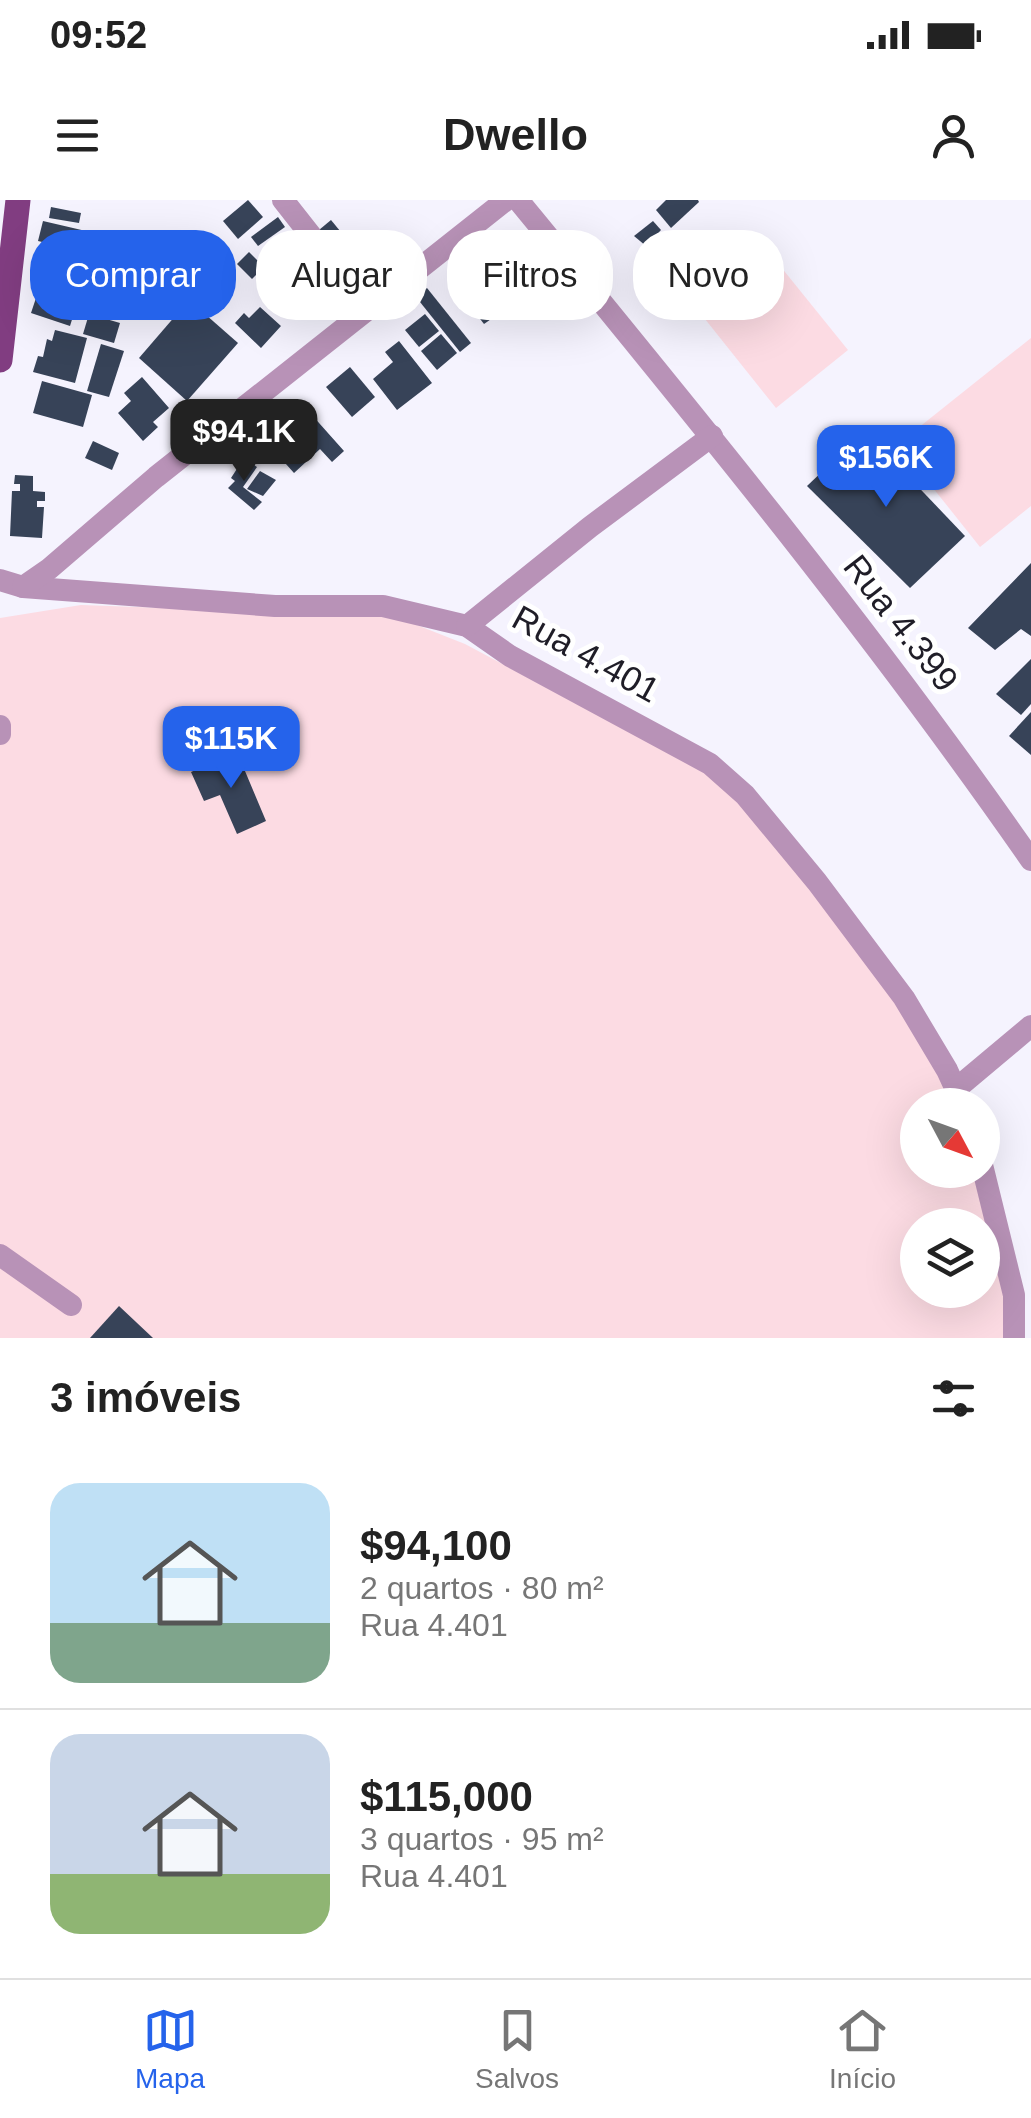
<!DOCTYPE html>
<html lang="pt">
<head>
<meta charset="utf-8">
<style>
	:root { --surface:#fff; --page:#f6f6f6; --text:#222; --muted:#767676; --line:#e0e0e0; --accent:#2563eb }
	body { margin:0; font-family:Helvetica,sans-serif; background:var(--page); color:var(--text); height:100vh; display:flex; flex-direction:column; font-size:38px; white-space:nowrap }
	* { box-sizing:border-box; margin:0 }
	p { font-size:32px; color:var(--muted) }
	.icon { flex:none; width:55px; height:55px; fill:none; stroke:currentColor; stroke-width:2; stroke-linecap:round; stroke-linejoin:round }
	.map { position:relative; height:1138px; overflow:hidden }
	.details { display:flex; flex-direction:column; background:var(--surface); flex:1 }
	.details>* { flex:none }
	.top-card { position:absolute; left:30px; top:30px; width:972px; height:90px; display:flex; gap:20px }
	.needle { width:65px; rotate:131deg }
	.controls { position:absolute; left:900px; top:888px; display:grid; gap:20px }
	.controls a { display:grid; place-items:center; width:100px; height:100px; border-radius:50%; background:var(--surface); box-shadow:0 10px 40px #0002; font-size:50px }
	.price { position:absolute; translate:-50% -85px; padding:0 22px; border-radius:20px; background:var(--accent); color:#fff; font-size:32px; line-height:65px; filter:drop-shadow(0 2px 5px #0008) }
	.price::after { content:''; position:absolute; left:50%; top:60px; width:30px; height:22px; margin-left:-15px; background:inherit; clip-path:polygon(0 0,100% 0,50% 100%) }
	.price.on { background:#222; color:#fff }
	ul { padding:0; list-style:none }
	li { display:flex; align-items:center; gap:30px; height:250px; padding:0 50px }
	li+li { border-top:2px solid var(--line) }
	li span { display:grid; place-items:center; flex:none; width:280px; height:200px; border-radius:30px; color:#555 }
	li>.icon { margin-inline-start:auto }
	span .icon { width:120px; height:120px; fill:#fffc; stroke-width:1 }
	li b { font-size:42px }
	h2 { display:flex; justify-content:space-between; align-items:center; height:120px; padding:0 50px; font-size:42px }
	.tag { padding:0 35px; border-radius:40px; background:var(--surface); box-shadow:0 10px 40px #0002; font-size:35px; line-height:90px }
	.tag.on { background:var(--accent); color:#fff }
	.status { display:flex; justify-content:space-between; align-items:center; height:70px; padding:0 50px; background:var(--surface); direction:ltr }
	.status svg { height:28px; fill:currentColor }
	header { display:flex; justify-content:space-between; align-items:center; height:130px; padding:0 50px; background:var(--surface); font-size:45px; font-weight:600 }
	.tab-bar { display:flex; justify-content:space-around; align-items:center; height:140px; border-top:2px solid var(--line); background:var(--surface); font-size:28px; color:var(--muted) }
	.tab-bar a { display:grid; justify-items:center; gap:5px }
	.tab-bar .on { color:var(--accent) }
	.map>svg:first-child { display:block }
</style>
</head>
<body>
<div class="status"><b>09:52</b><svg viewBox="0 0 49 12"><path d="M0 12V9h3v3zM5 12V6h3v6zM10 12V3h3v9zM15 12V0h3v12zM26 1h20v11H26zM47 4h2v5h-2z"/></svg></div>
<header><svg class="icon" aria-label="menu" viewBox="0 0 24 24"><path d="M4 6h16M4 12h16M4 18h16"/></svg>Dwello<svg class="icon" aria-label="person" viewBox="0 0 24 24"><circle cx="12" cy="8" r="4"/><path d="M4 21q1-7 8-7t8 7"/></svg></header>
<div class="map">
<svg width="1031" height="1138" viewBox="0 0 1031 1138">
	<rect width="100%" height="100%" fill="#f5f3fe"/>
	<g fill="#fcdbe3" fill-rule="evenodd">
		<polygon points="764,46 848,150 776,208 693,104"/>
		<polygon points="1031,138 1031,306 980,347 898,244"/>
		<path d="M 81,405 L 394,416 L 465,444 L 562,496 L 710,564 L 840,711 L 959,905 L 918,905 L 918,970 L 980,970 L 1000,1031 L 1009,1138 L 0,1138 L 0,418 ZM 918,1025 L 982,1025 L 982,1090 L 918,1090 Z"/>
	</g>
	<g fill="#374358">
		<polygon points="248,0 263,17 238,39 223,21"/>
		<polygon points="666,0 698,0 699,2 671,28 656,10"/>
		<polygon points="51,7 81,13 79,23 49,18"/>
		<polygon points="278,17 285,27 258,46 251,37"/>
		<polygon points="331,20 345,37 330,49 319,30"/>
		<polygon points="43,21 103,35 93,72 84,69 88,53 38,41"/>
		<polygon points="653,21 661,30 646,46 634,36"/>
		<polygon points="111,39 164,49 160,68 107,58"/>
		<polygon points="514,50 524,64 506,77 508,79 526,66 539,85 507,108 482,73"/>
		<polygon points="249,52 264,67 252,79 237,64"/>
		<polygon points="310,63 332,87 305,111 283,87"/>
		<polygon points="482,76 494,93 473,108 461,91"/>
		<polygon points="427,88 471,143 460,152 416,97"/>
		<polygon points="37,95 76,107 70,126 31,113"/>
		<polygon points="496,97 504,110 484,124 474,111"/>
		<polygon points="189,100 238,143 187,201 139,158"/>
		<polygon points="260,107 281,126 261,148 235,123 244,113 249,118"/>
		<polygon points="89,114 120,123 114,143 83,134"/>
		<polygon points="425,114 439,131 419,147 405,130"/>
		<polygon points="55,130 87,138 75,183 33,172 38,156 43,157 47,139 52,141"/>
		<polygon points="441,134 457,153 437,170 421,151"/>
		<polygon points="399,141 432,183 397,210 373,179 393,162 385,152"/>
		<polygon points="101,144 124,151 109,197 87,191"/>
		<polygon points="350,167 375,197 352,217 326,187"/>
		<polygon points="142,177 169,208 153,222 158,227 143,241 118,213 131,201 124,193"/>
		<polygon points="42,181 92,195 83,227 33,213"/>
		<polygon points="311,214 344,251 332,262 320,249 294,273 261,236 276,222 284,231 298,219 301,223"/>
		<polygon points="249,228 262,242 251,252 239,238"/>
		<polygon points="865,231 965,336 910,388 807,286"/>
		<polygon points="93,241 119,253 112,270 85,258"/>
		<polygon points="244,258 257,267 243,287 262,302 254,310 228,288 235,281 231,278"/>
		<polygon points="260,271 276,280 263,296 247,289"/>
		<polygon points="15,275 33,276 33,291 45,292 45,301 37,301 37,307 44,307 42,338 10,336 12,291 20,291 20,284 14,284"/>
		<polygon points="1031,363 1031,436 1021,429 995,450 968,428"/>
		<polygon points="1031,459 1031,504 1021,515 996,494"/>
		<polygon points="1031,512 1031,555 1009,536"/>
		<polygon points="237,552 266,621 237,634 220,595 204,601 191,572"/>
		<polygon points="119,1106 153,1138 90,1138"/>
	</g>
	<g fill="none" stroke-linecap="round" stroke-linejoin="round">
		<g stroke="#b892b7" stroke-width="22">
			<polyline points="283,0 368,108"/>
			<path d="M 518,0 C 695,216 872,431 1031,660"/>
			<polyline points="0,380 23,387 275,406 383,406 467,426 510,456 710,564 745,595 817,682 904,798 947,870 963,905"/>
			<polyline points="23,387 49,369 156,277 506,0"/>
			<polyline points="467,426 590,327 712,236"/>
			<polyline points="0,526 0,534"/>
			<polyline points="957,888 1031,826"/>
			<polyline points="982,965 1014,1095 1014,1138"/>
			<polyline points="0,1055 71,1105"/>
		</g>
		<polyline stroke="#813d81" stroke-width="25" points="0,160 18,0"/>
	</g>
	<g text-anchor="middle" stroke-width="10" stroke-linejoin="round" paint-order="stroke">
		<g font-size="35" fill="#1f1d27" stroke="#fff">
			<text transform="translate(901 423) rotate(52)" y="12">Rua 4.399</text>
			<text transform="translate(586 454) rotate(29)" y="12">Rua 4.401</text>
		</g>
	</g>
</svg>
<div class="controls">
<a><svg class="needle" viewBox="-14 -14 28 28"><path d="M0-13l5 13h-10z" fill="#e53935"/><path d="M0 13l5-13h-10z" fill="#767676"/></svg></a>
<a><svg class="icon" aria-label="layers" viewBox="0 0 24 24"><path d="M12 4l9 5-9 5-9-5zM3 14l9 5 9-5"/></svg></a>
</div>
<b class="price on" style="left:244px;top:284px">$94.1K</b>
<b class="price" style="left:886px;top:310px">$156K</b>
<b class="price" style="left:231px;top:591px">$115K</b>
<div class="top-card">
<a class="tag on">Comprar</a>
<a class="tag">Alugar</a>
<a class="tag">Filtros</a>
<a class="tag">Novo</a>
</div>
</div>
<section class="details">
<h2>3 imóveis<svg class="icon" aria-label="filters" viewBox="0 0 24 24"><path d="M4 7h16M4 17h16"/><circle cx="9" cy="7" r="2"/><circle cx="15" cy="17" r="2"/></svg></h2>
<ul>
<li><span style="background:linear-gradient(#bfe0f5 70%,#7fa58c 0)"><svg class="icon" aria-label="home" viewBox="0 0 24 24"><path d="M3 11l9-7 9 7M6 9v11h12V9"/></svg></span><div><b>$94,100</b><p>2 quartos · 80 m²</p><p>Rua 4.401</p></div></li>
<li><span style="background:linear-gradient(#c9d6e8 70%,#8fb573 0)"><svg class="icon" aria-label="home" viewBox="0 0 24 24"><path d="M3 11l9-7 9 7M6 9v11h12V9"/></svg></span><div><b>$115,000</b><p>3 quartos · 95 m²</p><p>Rua 4.401</p></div></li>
</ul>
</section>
<nav class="tab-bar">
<a class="on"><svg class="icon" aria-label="map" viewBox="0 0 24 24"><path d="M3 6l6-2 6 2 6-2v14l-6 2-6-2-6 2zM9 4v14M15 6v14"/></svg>Mapa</a>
<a><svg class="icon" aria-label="saved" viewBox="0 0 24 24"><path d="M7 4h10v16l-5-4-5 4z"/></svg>Salvos</a>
<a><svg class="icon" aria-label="home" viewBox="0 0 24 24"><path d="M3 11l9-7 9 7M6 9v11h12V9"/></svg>Início</a>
</nav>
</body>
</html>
